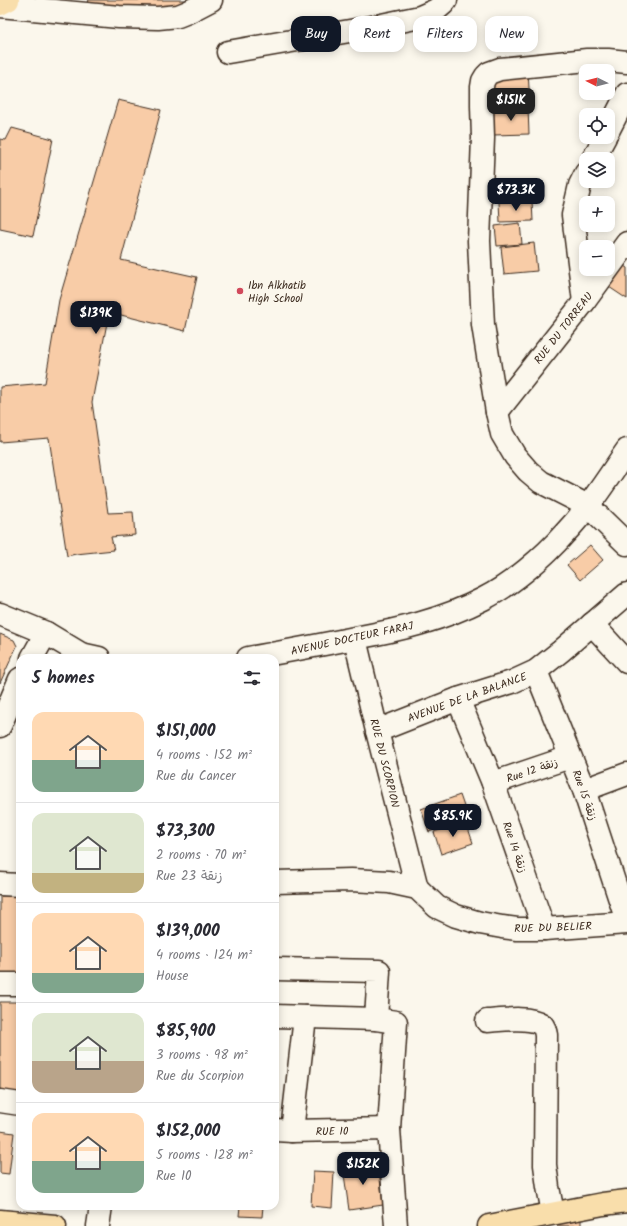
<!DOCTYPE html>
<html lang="en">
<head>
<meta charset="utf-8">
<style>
	:root { --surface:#fff; --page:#f7f7f7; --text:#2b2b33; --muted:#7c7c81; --line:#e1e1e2; --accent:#111827 }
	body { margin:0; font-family:Kalam,"Playpen Sans Arabic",sans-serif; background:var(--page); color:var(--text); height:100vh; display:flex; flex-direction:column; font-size:15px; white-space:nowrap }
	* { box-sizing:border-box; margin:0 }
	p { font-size:13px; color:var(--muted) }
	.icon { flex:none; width:22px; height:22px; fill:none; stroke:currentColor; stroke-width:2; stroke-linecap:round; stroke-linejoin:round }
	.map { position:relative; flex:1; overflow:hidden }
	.drawer { position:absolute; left:16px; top:654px; width:263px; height:556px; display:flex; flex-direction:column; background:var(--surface); border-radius:12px; box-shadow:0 2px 10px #0003 }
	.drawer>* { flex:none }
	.top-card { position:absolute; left:291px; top:16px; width:276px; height:36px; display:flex; gap:8px }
	.needle { width:26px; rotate:276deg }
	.tools { position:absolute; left:579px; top:64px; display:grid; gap:8px }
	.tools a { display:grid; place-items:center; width:36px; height:36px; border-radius:8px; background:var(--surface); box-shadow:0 2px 10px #0003; font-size:20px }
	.price { position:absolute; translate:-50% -34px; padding:0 9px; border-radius:8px; background:var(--accent); color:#fff; font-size:13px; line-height:26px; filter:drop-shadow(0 1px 2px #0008) }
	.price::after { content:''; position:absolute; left:50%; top:24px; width:12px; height:9px; margin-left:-6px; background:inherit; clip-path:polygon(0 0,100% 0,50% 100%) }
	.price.on { background:#222; color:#fff }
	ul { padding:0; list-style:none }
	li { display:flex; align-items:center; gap:12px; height:100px; padding:0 16px }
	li+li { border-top:1px solid var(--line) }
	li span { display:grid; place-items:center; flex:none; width:112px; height:80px; border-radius:12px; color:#555 }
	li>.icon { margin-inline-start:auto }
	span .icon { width:48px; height:48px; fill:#fffc; stroke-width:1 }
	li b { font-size:17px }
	h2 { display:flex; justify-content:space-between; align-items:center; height:48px; padding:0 16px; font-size:17px }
	.pill { padding:0 14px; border-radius:12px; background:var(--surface); box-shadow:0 2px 10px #0003; font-size:14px; line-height:36px }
	.pill.on { background:var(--accent); color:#fff }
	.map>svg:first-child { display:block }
</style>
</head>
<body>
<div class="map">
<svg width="627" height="1226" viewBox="0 0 627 1226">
	<rect width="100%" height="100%" fill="#fbf7ec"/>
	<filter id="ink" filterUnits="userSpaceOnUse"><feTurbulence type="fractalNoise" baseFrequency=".025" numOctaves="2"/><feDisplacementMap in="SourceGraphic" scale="8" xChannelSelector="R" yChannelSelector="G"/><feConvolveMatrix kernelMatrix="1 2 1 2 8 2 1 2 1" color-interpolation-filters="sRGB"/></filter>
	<g filter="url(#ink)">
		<g fill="#f8cca7" stroke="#3b2a1e">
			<polygon points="88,0 187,0 175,7 90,5"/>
			<polygon points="528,70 530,107 488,108 494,80"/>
			<polygon points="118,100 161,110 121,260 197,277 185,331 109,312 92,402 108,513 133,512 135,535 111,537 114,550 76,554 67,556 49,438 0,442 0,387 45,383 59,300"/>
			<polygon points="528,108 529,134 493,135 493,109"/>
			<polygon points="12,128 53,139 33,236 0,229 0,139 6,140"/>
			<polygon points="532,201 533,221 500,222 499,202"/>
			<polygon points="520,223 522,244 497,246 495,226"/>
			<polygon points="534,243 537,271 504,274 501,247"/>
			<polygon points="621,264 627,268 627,299 606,285"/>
			<polygon points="590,545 603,560 580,580 567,565"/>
			<polygon points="0,634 14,640 17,646 0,683"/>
			<polygon points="460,795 468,818 429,832 421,809"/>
			<polygon points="466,822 473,843 441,854 434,832"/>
			<rect x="0" y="896" width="20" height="77"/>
			<polygon points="0,1002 20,1002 20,1094 0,1092"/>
			<polygon points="0,1131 14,1133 9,1174 0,1173"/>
			<polygon points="378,1162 383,1205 349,1210 343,1167"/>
			<polygon points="313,1171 334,1172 332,1208 311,1206"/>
			<polygon points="240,1206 263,1206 262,1217 239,1216"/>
			<polygon points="557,1219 581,1220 581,1226 557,1226"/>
		</g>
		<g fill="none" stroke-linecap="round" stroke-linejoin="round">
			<g stroke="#3b2a1e" stroke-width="25">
				<g id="minor">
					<polyline points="0,6 119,17 158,18 178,16 188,12 211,0"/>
					<polyline points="228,52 367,28 420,17 436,10 443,4 446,0"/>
					<polyline points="627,62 608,60 587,60 500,69 489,73 486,76 483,81 482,87 482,106 483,138 479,241 483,325 497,412 502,434 515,456 528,471 541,482 588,506 627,544"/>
					<polyline points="608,131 627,94"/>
					<polyline points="593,159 605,137"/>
					<polyline points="584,302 573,215 580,185 586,173"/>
					<polyline points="497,412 584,302 627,243"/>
					<polyline points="0,614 46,633 81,654 99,658"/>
					<polyline points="592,624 627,662"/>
					<polyline points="355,639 377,731 417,888"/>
					<polyline points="32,658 46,633"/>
					<path d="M 248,658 C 284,652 319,645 355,638 C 399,630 442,620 483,599 C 511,585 544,557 565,533 C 589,508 607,479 627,450"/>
					<polyline points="536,671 584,790 627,921"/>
					<polyline points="458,699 493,783 544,929"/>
					<polyline points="0,726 20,679"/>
					<polyline points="377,731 458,699 512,682 536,671 561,651 627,594"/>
					<polyline points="493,783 570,757"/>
					<polyline points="584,790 627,774"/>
					<polyline points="275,882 351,880 389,882 417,888 437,907 456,916 480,923 502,927 517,929 544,929 627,923"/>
					<polyline points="0,884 20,885"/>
					<polyline points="275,969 379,971 376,1019"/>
					<polyline points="0,984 20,984"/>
					<polyline points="275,1016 376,1019 396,1022 389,1129 396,1226"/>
					<path d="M 487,1021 C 502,1020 529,1016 541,1024 C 545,1026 545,1031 546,1035 L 545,1165 L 548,1187 L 553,1213"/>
					<polyline points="0,1101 20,1104"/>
					<polyline points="275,1130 292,1131 389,1129"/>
					<polyline points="292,1131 305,1017"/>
					<polyline points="98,1226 101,1206"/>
				</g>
			</g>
			<g stroke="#3b2a1e" stroke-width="25">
				<g id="major">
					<polyline points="0,4 8,0"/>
					<polyline points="0,1221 55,1226"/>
					<polyline points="489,1226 603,1204 627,1201"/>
				</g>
			</g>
			<use href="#minor" stroke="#fbf7ec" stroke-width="22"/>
			<use href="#major" stroke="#f9deab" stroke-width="22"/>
		</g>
	</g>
	<circle fill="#d1495b" stroke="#fbf7ec" stroke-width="1.5" cx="240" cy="291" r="4"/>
	<g text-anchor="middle" stroke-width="3" stroke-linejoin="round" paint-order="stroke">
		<g font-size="11" fill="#3b2a1e" stroke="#fbf7ec" text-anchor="start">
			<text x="248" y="289">Ibn Alkhatib<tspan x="248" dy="13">High School</tspan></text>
		</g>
		<g font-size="11" fill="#3b2a1e" stroke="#fbf7ec">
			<text transform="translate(563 328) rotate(-52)" y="4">RUE DU TORREAU</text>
			<text transform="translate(352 638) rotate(-12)" y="4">AVENUE DOCTEUR FARAJ</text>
			<text transform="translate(467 697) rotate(-20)" y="4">AVENUE DE LA BALANCE</text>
			<text transform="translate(385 763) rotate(76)" y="4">RUE DU SCORPION</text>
			<text transform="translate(532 770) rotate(-19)" y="4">Rue 12 زنقة</text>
			<text transform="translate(585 795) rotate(70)" y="4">Rue 15 زنقة</text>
			<text transform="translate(515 847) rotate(71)" y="4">Rue 14 زنقة</text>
			<text transform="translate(553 927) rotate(-2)" y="4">RUE DU BELIER</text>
			<text transform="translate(332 1131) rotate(-1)" y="4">RUE 10</text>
		</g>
	</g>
</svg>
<div class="tools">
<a><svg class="needle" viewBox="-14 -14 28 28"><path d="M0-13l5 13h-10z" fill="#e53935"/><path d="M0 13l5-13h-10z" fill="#7c7c81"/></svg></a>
<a><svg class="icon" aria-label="locate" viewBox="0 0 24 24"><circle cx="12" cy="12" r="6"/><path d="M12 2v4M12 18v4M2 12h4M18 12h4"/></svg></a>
<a><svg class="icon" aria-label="layers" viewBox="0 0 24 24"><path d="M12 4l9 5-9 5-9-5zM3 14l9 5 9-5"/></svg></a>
<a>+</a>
<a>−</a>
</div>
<b class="price on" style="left:511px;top:122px">$151K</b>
<b class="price" style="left:516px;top:212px">$73.3K</b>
<b class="price" style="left:96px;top:335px">$139K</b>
<b class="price" style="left:453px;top:838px">$85.9K</b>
<b class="price" style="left:363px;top:1186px">$152K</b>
<div class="top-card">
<a class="pill on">Buy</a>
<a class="pill">Rent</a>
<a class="pill">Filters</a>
<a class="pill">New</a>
</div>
<section class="drawer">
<h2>5 homes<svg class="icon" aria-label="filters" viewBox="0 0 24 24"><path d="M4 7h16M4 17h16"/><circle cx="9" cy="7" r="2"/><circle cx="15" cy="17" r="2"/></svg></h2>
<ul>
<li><span style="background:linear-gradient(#ffd9b3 60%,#7fa58c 0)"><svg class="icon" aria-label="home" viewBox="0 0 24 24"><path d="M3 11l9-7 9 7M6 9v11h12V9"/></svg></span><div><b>$151,000</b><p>4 rooms · 152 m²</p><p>Rue du Cancer</p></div></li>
<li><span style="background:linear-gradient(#dfe7d0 75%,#c2b280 0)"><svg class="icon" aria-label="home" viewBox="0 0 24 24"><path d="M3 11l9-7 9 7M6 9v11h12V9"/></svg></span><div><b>$73,300</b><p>2 rooms · 70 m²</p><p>Rue 23 زنقة</p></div></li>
<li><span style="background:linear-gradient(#ffd9b3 75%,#7fa58c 0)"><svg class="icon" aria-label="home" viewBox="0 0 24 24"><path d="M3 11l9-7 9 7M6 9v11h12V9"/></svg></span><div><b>$139,000</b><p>4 rooms · 124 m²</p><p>House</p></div></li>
<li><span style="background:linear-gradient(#dfe7d0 60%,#b9a48a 0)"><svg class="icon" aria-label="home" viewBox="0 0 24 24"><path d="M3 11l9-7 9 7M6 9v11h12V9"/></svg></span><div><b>$85,900</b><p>3 rooms · 98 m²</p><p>Rue du Scorpion</p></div></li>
<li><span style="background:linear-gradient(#ffd9b3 60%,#7fa58c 0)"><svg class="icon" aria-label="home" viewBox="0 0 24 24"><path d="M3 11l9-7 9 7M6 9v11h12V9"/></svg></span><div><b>$152,000</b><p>5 rooms · 128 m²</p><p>Rue 10</p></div></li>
</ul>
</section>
</div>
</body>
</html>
